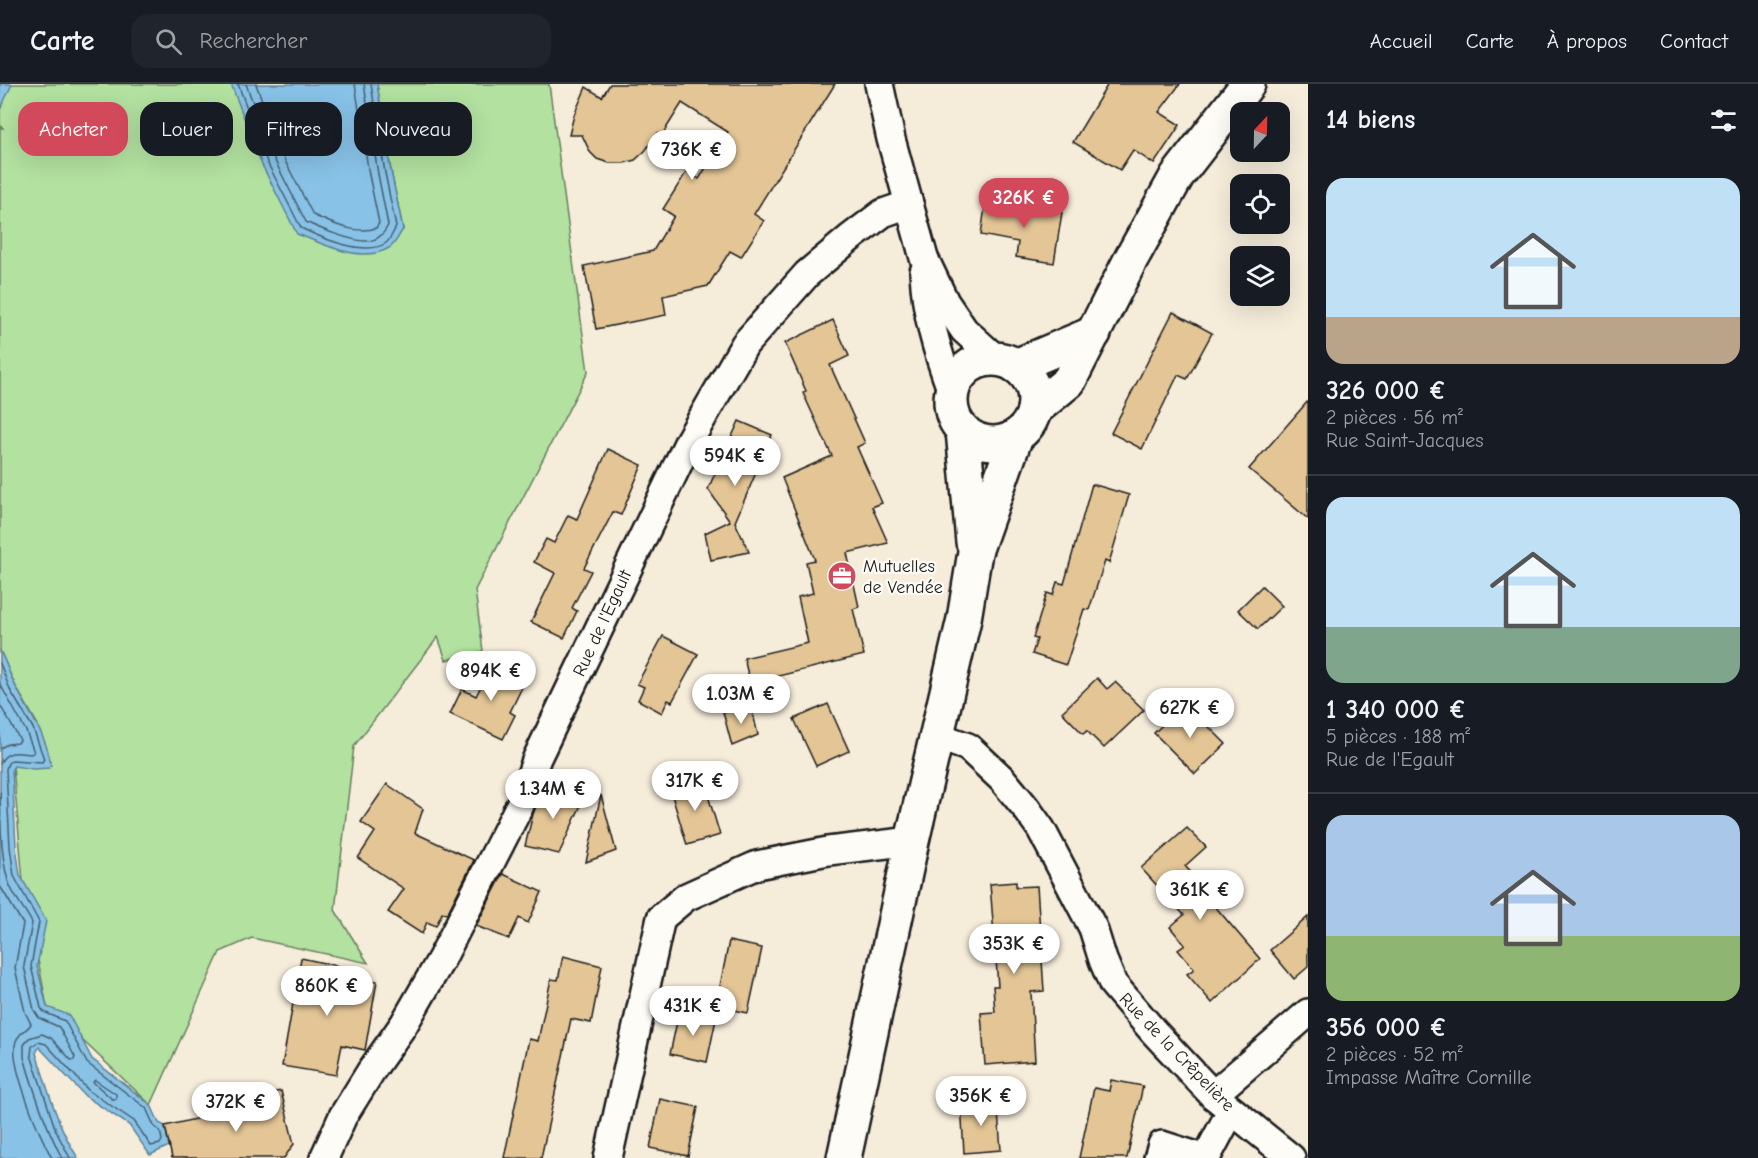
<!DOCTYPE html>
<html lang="fr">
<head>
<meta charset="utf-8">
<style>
	:root { --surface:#171b24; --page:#20242c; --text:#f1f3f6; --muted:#9ea1a6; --line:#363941; --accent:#d1495b }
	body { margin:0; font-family:"Comic Neue",sans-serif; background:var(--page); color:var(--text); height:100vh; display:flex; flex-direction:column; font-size:22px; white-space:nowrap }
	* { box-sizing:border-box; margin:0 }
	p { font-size:20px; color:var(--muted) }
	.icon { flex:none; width:33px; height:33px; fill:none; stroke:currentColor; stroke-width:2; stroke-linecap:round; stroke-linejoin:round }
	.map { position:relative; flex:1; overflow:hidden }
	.sheet { display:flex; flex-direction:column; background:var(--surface); width:450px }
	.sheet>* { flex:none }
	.guide { position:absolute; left:18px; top:18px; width:570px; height:54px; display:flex; gap:12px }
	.needle { width:39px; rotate:22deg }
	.buttons { position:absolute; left:1230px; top:18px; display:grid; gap:12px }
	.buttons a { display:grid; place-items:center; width:60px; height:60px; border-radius:12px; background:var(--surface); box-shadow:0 6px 24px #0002; font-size:30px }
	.price { position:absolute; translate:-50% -51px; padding:0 14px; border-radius:21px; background:#fff; color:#222; font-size:20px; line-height:39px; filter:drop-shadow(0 2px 3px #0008) }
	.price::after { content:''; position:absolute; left:50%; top:36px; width:18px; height:14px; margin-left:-9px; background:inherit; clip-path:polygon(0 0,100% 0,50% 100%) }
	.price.active { background:var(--accent); color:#fff }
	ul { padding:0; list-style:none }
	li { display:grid; align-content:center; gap:12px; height:318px; padding:0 18px }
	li+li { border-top:2px solid var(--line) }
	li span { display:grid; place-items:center; height:186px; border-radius:18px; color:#555 }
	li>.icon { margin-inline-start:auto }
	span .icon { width:108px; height:108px; fill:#fffc; stroke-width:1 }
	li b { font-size:26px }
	h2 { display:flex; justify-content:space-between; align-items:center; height:72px; padding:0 18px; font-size:26px }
	.tag { padding:0 21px; border-radius:18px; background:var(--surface); box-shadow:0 6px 24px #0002; font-size:21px; line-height:54px }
	.tag.active { background:var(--accent); color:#fff }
	header { display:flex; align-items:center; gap:36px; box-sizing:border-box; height:84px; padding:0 30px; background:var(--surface); border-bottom:2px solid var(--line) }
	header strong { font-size:28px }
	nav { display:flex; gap:33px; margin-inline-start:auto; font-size:21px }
	.search { width:420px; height:54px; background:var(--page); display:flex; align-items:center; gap:15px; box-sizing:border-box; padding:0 21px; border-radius:18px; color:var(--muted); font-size:22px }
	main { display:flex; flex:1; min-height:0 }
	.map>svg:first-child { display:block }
</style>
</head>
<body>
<header>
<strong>Carte</strong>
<div class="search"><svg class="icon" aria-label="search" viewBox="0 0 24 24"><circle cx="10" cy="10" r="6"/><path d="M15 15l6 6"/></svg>Rechercher</div>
<nav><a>Accueil</a><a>Carte</a><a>À propos</a><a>Contact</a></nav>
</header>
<main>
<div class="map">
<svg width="1308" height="1074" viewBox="0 0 1308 1074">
	<rect width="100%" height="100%" fill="#f5ecda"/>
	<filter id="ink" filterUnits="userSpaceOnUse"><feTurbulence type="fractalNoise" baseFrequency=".0167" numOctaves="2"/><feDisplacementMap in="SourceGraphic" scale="12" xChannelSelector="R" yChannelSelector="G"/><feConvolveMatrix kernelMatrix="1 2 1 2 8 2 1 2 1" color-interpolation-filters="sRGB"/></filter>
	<g filter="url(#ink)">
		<polygon fill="#b2e1a0" stroke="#677e5e" stroke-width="1.5" points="0,0 232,0 403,145 391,87 377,0 549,0 588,288 475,506 483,567 446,576 438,553 354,662 335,826 368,879 252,854 220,868 151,1021 47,923 23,798 13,682 38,641 16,603 0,567 0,44 3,44 0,41"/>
		<g fill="#88c2e7" stroke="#5d8096" stroke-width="1.5">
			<polygon points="0,0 12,0 0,26"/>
			<path d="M 231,0 L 377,0 L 391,87 L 403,145 C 399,151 395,161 389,164 C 361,180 324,160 297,150 L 262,81 Z"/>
			<path d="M 0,567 C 7,579 10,593 17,605 C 30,630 47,653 51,681 L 49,684 L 34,685 L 14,682 L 12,685 L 16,762 L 20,791 L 46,837 L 37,882 L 47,923 L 69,931 L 92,975 L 151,1021 L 159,1039 L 165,1042 L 169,1062 L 150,1071 L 129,1041 L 85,1012 L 39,963 L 36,969 C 48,1005 57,1042 78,1074 L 0,1074 Z"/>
		</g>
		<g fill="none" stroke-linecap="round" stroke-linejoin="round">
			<g stroke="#475e6d" stroke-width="1.5">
				<path d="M 238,0 L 267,78 L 301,144 C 321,154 366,173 386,159 C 390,156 394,147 396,143 L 385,89 L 371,0"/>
				<path d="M 246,0 L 274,75 L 306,138 C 320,145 351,157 366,157 C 377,157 384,150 388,141 L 378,90 L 364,0"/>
				<path d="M 256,0 L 282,71 L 313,131 C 330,139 357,151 376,144 L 379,139 L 369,91 L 355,0"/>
				<polyline points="0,579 10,606 33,644 44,675 42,678 12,676 8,679 6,685 10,763 14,792 39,838 31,882 41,924 44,928 65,937 87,979 146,1024 154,1042 160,1047 162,1056 160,1060 151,1062 134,1037 89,1007 46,960 38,958 32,962 31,971 56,1047 70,1074"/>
				<path d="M 0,600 L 26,647 L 34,668 L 31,670 C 18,669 6,665 0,680"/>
				<polyline points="0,621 20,656 18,659 8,660 0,664"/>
				<path d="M 0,708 C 1,736 0,776 10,802 C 16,816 26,826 32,839 L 24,882 L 34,926 L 39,934 L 59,943 L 75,973 L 74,976 L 71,976 L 51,954 L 42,950 L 29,954 L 24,961 L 24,973 C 34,1008 45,1041 62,1074"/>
				<path d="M 0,802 L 23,840 L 15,884 L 25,928 L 31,940 C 27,946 19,949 16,957 C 8,979 40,1052 52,1074"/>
				<polygon points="95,996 116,1010 116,1015 112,1015 93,998"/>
			</g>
		</g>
		<g fill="#e3c596" stroke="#1c1c1c" stroke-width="1.5">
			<polygon points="610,0 835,0 754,130 764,137 741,173 730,167 708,202 663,212 666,231 596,245 584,182 653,167 674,132 663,125 687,87 699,95 728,48 682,19 662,51 658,49 645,67 635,76 624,79 609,79 597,75 590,68 582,51 569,51 574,31 586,3 602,13"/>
			<polygon points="1108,0 1180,0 1159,28 1180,41 1154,80 1133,66 1120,86 1073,58"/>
			<polygon points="986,116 1062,128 1054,179 1016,173 1018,158 981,151"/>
			<polygon points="1173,228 1212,249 1187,295 1178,291 1142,365 1111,349"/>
			<polygon points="833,236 849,272 830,281 865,359 857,363 882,419 872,423 888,459 847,469 859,523 853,525 864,571 750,599 744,574 808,559 798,513 813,509 806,478 815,476 782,394 832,372 803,309 806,307 785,259"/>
			<polygon points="1308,317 1308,435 1249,385"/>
			<polygon points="739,337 772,351 735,438 749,468 711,476 705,449 730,437 708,405"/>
			<polygon points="608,365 642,381 621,431 613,428 584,484 591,487 572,524 577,527 564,554 531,538 555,489 534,478 546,455 554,459 568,431 577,435"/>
			<polygon points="1092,400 1129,411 1109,479 1105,477 1089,526 1084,525 1066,581 1032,570 1037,555 1033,554 1047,509 1053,511 1057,498 1064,500"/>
			<polygon points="1262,502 1282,522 1258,545 1238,526"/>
			<polygon points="663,552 698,570 672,618 668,616 662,629 638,616 644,603 637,600"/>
			<polygon points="493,578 526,595 510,628 515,631 503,655 450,630 462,605 476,612"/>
			<polygon points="1097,594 1107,605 1115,598 1144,626 1104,664 1087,647 1083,650 1062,628"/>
			<polygon points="1185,619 1226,660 1195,690 1154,649"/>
			<polygon points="828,620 849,667 816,682 794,635"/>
			<polygon points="751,621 758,651 732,662 723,628"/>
			<polygon points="703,695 720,751 687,761 670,705"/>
			<polygon points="387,700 423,725 415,749 474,776 447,830 442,829 436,842 427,838 422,850 388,828 404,805 358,774 375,748 361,738"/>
			<polygon points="543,703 585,712 559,770 525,762 533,730"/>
			<polygon points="601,711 616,767 586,778"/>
			<polygon points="1187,744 1206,763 1185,782 1199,797 1196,800 1260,875 1212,919 1187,890 1194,885 1178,866 1185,861 1170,843 1184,831 1141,784"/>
			<polygon points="503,790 542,808 528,839 519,834 509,855 476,842"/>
			<polygon points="1016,798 1016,803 1037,802 1044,907 1031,908 1035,977 985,981 981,929 995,928 993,902 998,902 990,800"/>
			<polygon points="1308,833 1308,883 1294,895 1270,866"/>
			<polygon points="729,857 762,864 748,929 716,922"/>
			<polygon points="563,872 602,882 591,939 571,935 541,1074 504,1074 529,955 538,957 551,895 558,896"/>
			<polygon points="301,874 338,882 336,889 377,897 365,966 342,961 336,991 282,982"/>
			<polygon points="679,928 716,935 707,978 670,970"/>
			<polygon points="1111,996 1143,1002 1127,1074 1079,1074 1094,1004 1109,1007"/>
			<polygon points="281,1007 294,1060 284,1074 172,1074 165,1042 255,1021 253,1013"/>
			<polygon points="660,1015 698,1023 688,1072 650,1064"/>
			<polygon points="997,1016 1001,1066 964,1069 961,1019"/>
		</g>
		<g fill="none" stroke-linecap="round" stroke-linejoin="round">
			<g stroke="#1c1c1c" stroke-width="32">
				<g id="street">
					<polyline points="879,0 891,55 924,174 945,218 964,246 997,276"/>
					<path d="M 924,188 C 926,231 937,267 952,308"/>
					<polyline points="937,652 968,663 1002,695 1026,724 1041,745 1093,844 1103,876 1113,900 1154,948 1213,1011 1291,1074"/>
					<polyline points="1213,1011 1308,929"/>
					<polyline points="324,1074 343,1032 371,987 404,940 442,874 520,721 537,674 689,357 745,260 807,190 850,154 883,129 909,120"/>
					<polyline points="608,1074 661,834 686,813 757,781 828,767 912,757"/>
					<polyline points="1158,1074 1162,1061 1203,1074"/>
					<polyline points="1206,1074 1231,1027"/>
				</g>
			</g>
			<g stroke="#1c1c1c" stroke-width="38">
				<g id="secondary">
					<circle cx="993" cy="317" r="42"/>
					<polyline points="1016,282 1094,249"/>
					<polyline points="1034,326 1069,297 1131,175 1177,92 1248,0"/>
					<polyline points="963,346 973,458"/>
					<polyline points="844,1074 912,757 964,535 975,468 1016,352"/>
				</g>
			</g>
			<use href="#street" stroke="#fdfcf7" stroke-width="27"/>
			<use href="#secondary" stroke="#fdfcf7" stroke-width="33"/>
		</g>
	</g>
	<defs>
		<g id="office-disc" transform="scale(1.5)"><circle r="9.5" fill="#d1495b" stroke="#fdfcf7"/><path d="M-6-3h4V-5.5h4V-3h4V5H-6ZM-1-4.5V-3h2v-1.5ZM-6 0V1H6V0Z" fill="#fff"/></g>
	</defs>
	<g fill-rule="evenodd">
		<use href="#office-disc" x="842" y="492"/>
	</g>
	<g text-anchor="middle" stroke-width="4.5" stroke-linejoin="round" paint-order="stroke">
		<g font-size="18" fill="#1c1c1c" stroke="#fdfcf7" text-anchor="start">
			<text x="863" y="488">Mutuelles<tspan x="863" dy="21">de Vendée</tspan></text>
		</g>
		<g font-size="18" fill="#1c1c1c" stroke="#fdfcf7">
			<text transform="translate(602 539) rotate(-65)" y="6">Rue de l'Egault</text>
			<text transform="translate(1177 968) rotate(46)" y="6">Rue de la Crêpelière</text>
		</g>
	</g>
</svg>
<div class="buttons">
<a><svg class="needle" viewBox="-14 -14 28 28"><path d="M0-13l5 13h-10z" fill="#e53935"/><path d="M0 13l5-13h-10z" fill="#9ea1a6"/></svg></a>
<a><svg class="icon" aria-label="locate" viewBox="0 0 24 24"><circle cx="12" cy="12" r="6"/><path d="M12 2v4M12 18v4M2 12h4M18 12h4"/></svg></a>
<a><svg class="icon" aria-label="layers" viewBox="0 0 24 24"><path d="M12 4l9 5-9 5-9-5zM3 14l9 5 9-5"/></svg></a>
</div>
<b class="price" style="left:692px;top:97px">736K €</b>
<b class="price active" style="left:1024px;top:145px">326K €</b>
<b class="price" style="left:735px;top:403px">594K €</b>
<b class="price" style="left:491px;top:618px">894K €</b>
<b class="price" style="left:741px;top:641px">1.03M €</b>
<b class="price" style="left:1190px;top:655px">627K €</b>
<b class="price" style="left:695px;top:728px">317K €</b>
<b class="price" style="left:553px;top:736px">1.34M €</b>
<b class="price" style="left:1200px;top:837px">361K €</b>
<b class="price" style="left:1014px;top:891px">353K €</b>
<b class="price" style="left:327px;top:933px">860K €</b>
<b class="price" style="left:693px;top:953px">431K €</b>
<b class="price" style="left:981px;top:1043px">356K €</b>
<b class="price" style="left:236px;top:1049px">372K €</b>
<div class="guide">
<a class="tag active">Acheter</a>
<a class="tag">Louer</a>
<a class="tag">Filtres</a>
<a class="tag">Nouveau</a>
</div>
</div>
<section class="sheet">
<h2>14 biens<svg class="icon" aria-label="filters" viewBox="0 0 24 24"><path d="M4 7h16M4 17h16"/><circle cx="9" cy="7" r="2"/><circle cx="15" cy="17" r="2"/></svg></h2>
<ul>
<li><span style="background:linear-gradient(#bfe0f5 75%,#b9a48a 0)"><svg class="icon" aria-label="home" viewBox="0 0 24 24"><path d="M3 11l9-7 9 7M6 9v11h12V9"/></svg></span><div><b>326 000 €</b><p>2 pièces · 56 m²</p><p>Rue Saint-Jacques</p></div></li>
<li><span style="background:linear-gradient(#bfe0f5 70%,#7fa58c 0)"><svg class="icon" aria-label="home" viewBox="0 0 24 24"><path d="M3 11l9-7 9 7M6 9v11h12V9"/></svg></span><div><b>1 340 000 €</b><p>5 pièces · 188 m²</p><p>Rue de l'Egault</p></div></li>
<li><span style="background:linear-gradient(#a9c7e8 65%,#8fb573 0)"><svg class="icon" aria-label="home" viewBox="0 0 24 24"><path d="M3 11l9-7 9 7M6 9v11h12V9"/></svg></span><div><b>356 000 €</b><p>2 pièces · 52 m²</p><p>Impasse Maître Cornille</p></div></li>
</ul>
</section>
</main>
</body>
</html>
